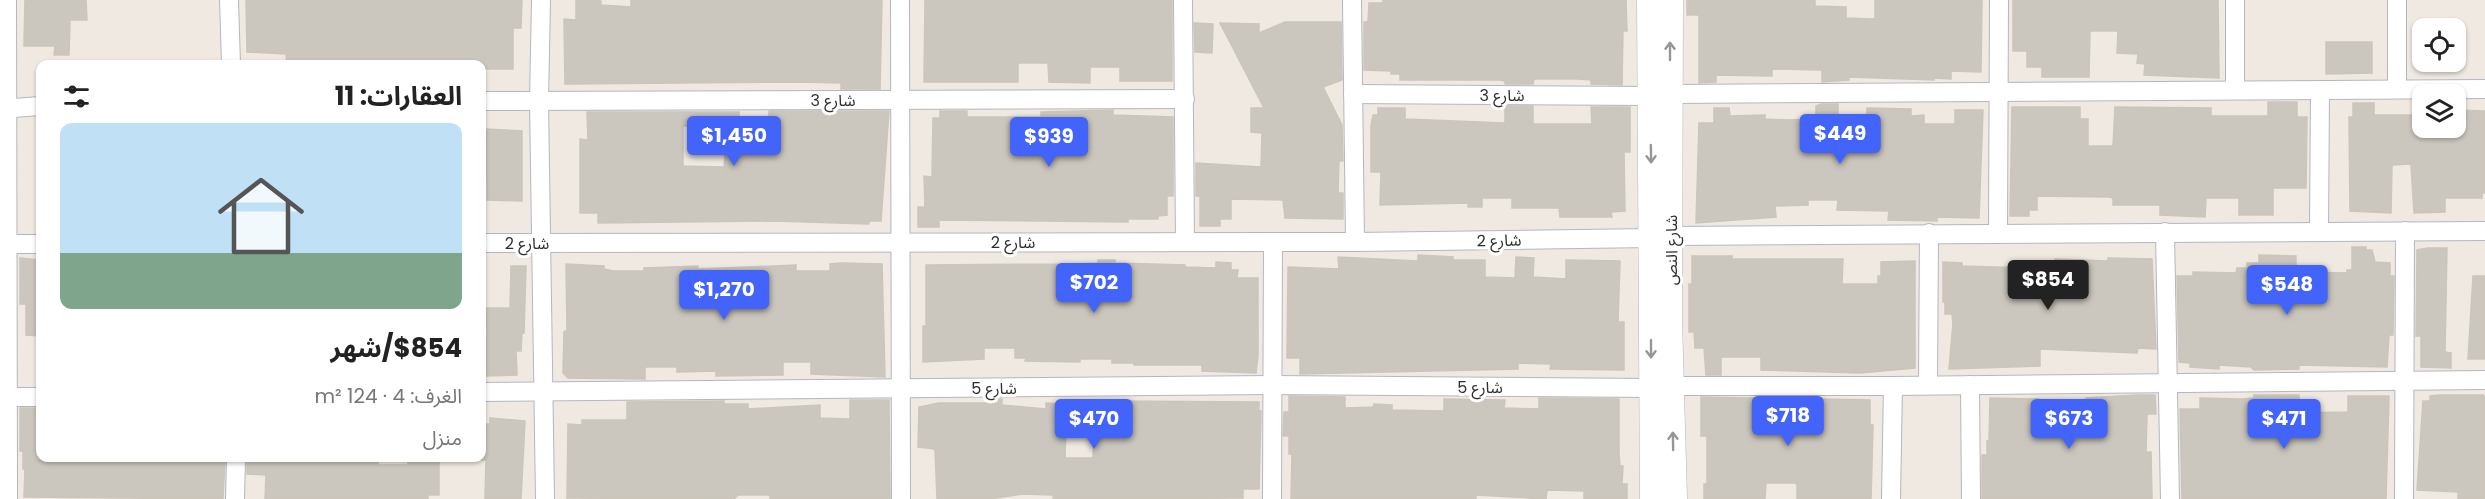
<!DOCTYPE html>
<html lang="ar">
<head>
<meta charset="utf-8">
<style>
	:root { --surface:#fff; --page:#f2f2f2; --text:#222; --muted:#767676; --accent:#4264fb }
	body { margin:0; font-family:Poppins,"Noto Sans Arabic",sans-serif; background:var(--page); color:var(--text); direction:rtl; height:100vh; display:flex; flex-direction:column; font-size:22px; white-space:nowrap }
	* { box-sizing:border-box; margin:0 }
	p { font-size:20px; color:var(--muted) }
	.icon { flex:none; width:33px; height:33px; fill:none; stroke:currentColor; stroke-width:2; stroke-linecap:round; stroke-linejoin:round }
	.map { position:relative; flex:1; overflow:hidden; direction:ltr }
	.details { position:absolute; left:36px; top:60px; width:450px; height:402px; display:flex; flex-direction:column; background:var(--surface); border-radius:12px; box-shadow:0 2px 4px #0004; direction:rtl }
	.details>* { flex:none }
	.tools { position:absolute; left:2412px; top:18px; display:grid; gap:12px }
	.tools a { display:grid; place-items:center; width:54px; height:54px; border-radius:12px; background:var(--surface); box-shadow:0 2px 4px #0004; font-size:30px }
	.price { position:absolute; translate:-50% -51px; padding:0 14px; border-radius:6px; background:var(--accent); color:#fff; font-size:20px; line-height:39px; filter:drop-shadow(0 2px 3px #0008) }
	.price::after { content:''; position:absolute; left:50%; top:36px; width:18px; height:14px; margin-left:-9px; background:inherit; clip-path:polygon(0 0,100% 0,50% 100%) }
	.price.active { background:#222; color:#fff }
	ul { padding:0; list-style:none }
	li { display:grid; align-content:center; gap:12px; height:318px; padding:0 24px }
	li span { display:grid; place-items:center; height:186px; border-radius:12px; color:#555 }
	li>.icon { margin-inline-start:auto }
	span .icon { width:108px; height:108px; fill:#fffc; stroke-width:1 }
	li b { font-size:26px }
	h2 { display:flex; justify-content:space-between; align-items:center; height:72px; padding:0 24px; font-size:26px }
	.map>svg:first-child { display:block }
</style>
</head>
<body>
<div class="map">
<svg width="2485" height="499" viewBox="0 0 2485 499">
	<rect width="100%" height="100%" fill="#efe9e1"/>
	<g fill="#cbc7bf" stroke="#cbc5ba" stroke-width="1.5" fill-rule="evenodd">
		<polygon points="25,0 86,0 87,20 70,20 69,55 54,55 55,46 24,46"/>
		<polygon points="246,0 522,0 521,28 513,28 513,69 484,69 484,64 287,64 286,54 247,52"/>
		<polygon points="576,0 601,1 601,5 631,7 631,0 882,0 880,89 841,89 841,83 799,82 565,84 564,19 576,20"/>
		<polygon points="925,0 1172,0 1172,81 1120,81 1120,67 1090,67 1090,83 1049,82 1048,63 1018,63 1018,82 924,82"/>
		<polygon points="1383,0 1626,0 1627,31 1623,31 1622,85 1591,84 1591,80 1578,79 1534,79 1533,84 1505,84 1505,81 1499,80 1400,80 1400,74 1391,74 1391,71 1364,70 1364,22 1368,22 1369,3 1383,3"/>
		<polygon points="1687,0 1815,0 1815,6 1846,7 1846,18 1875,19 1875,0 1982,0 1981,72 1951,71 1951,79 1934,78 1934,80 1849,77 1849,80 1822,82 1822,70 1772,69 1772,76 1716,75 1716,82 1699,83 1699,15 1687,15"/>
		<polygon points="2013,0 2218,0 2219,78 2144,75 2145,64 2137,63 2138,54 2117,53 2118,31 2090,31 2089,77 2042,77 2042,67 2027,67 2027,51 2013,51"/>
		<polygon points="1285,22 1341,22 1342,80 1323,87 1342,125 1343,161 1339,161 1338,193 1343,193 1343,219 1285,218 1283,200 1231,199 1231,219 1220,219 1220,226 1200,226 1200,196 1196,196 1196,163 1261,167 1262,133 1251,132 1251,108 1264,108 1220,23 1259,24 1259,33"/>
		<polygon points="1194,23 1213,24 1212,53 1195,52"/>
		<polygon points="2326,42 2372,42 2372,73 2326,74"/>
		<polygon points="2268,102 2297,102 2297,117 2307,117 2306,188 2273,188 2273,215 2239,215 2239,198 2206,198 2205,217 2160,215 2160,205 2113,205 2113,198 2109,197 2037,196 2037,210 2029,210 2029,216 2010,216 2012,107 2080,107 2080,119 2088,119 2088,146 2113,146 2115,107 2211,108 2211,116 2268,116"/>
		<polygon points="2353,103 2374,103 2374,115 2417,115 2416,124 2422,125 2422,128 2456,128 2456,110 2485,111 2485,193 2482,193 2482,198 2445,198 2445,212 2414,213 2411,164 2392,165 2391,213 2350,211 2349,117 2353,117"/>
		<polygon points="1821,104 1838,104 1838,116 1867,116 1867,108 1911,109 1911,116 1924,115 1924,124 1955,124 1955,110 1983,110 1979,218 1937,217 1937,221 1888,220 1889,211 1837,210 1838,200 1808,200 1808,205 1775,206 1776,217 1696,223 1699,123 1714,123 1714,108 1729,108 1730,116 1765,115 1765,119 1787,120 1816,119 1816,106"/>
		<polygon points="1505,106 1533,106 1533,124 1592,124 1591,107 1630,107 1630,152 1624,152 1625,211 1611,212 1612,217 1560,217 1559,208 1512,208 1512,198 1482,198 1482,207 1468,207 1468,203 1380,205 1381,172 1371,172 1371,126 1373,115 1378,115 1378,108 1405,108 1405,119 1505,123"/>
		<polygon points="1113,110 1113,115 1173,117 1173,196 1167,196 1167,215 1158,216 1158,219 1128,219 1128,222 939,220 939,227 918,227 918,207 925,207 924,176 932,177 933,118 940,118 940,111 967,111 967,117 1041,117 1041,112"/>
		<path d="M 769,111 L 889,111 L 881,221 L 869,221 L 869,224 L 774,221 L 598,223 L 598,213 L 580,213 L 580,139 L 588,140 L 587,112 L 739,112 L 739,117 L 769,117 ZM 683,126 L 727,126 L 724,167 L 683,166 Z"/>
		<polygon points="485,129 522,131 522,201 487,200 487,177 482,177"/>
		<polygon points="2352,247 2366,247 2366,250 2372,250 2375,262 2390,263 2390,276 2394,276 2393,335 2389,335 2387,367 2299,365 2299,369 2254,370 2251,367 2219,365 2219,369 2190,367 2190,363 2179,362 2177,276 2193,276 2193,272 2236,273 2237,268 2247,268 2247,263 2259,263 2259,255 2296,256 2296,272 2347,273 2347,270 2352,270"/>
		<polygon points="2428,248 2447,248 2445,352 2451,353 2451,368 2421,367 2421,336 2416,336 2417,250"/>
		<polygon points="1418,255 1453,257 1453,260 1485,260 1485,277 1515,278 1516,257 1534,258 1533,277 1566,279 1566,260 1620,261 1618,322 1624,322 1624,370 1550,369 1551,364 1518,363 1518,369 1300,374 1300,358 1287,358 1288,267 1339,269 1338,257 1418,261"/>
		<polygon points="1692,256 1732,256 1732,259 1843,259 1842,284 1878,284 1878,276 1881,276 1881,262 1915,261 1915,368 1860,373 1761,370 1761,357 1721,357 1721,375 1706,375 1704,348 1695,348 1694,332 1689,332 1689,284 1692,284"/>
		<polygon points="20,258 40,260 40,336 26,335 26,304 20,304"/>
		<polygon points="2108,258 2152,259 2156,349 2138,348 2137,353 2040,349 2040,366 1949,369 1953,323 1952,314 1945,314 1945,302 1943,302 1943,262 1962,263 1962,266 2026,268 2026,273 2055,274 2055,259 2108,261"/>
		<polygon points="1098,260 1115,260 1115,263 1185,265 1185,267 1216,268 1216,262 1231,263 1231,270 1238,270 1237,278 1258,278 1258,356 1256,373 1202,371 1202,365 1134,365 1134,363 1112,363 1112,359 1080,359 1080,362 1025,361 1026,358 1015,358 1015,348 984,348 984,359 923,362 923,326 926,326 926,265 1069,264 1098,263"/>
		<polygon points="841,263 882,264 885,377 811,374 811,362 783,362 783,375 716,376 716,371 677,372 677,367 645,367 645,379 568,378 563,373 564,332 567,330 566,264 604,266 604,269 613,271 644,271 644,268 698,266 698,269 796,265 796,271 830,271 830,264"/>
		<polygon points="511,266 526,266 524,333 522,333 521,351 516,351 517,375 486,376 487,330 483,330 484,308 510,308"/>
		<polygon points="2473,276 2485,276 2485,359 2468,359"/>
		<polygon points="2137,395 2155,395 2156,414 2147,414 2146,452 2151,452 2152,499 1982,499 1982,455 1987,455 1987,441 1989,441 1990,398 2039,399 2039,404 2056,405 2055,411 2085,412 2086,398"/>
		<polygon points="2254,395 2299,395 2299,413 2348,412 2348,396 2389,396 2386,499 2182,499 2180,409 2200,409 2200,398 2242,399 2254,398"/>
		<polygon points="2440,395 2483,395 2485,398 2485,499 2458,499 2458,492 2417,490 2423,401 2430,401 2430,396"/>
		<polygon points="1289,396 1345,397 1345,408 1373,407 1374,404 1392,405 1392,410 1444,411 1444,399 1505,400 1504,408 1539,409 1539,398 1619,399 1619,454 1620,466 1623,466 1622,484 1627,484 1627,499 1584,499 1584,491 1547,490 1546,499 1476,495 1476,499 1291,499 1292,454 1289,454 1289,436 1283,436 1284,412 1289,412"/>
		<polygon points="1701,397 1870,400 1870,425 1873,425 1871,499 1797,499 1797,485 1795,483 1766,483 1765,499 1704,499 1704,484 1707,484 1707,436 1701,436"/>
		<path d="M 987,399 L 1002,399 L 1002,405 L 1046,409 L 1046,403 L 1064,404 L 1064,407 L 1109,408 L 1110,401 L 1259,402 L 1259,411 L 1261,411 L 1259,489 L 1243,489 L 1243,498 L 1069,499 L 1053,498 L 1053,495 L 1023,494 L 990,499 L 937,499 L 935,449 L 918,447 L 919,407 L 939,403 L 987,403 ZM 1066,427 L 1094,427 L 1093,458 L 1065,458 Z"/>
		<polygon points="850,400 889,400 890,499 770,499 770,495 738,495 734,499 567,498 568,424 582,425 582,420 627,420 627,402 724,401 724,404 748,404 748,409 820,405 820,418 850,419"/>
		<polygon points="20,408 40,408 40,458 225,459 223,499 24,497 25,469 23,469 23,451 20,451"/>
		<polygon points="490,418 525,421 521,499 485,499 486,460 482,460 482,424 490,424"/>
		<polygon points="270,458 378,458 378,465 408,465 408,458 439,458 439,495 428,495 428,499 265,499 266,475 247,474 247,459"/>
	</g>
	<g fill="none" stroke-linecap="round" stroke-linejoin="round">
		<g stroke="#b4b7c1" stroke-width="20">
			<g id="minor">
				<polyline points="7,0 8,499"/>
				<polyline points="229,0 231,64"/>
				<polyline points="541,0 539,101 545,499"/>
				<polyline points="900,0 901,499"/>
				<polyline points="1183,0 1185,242"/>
				<polyline points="1352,0 1355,242"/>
				<polyline points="2235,0 2235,90"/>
				<polyline points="2397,0 2397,89"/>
				<polyline points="1353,94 1650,96"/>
				<polyline points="1671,94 2485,89"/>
				<polyline points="482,101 1185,99"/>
				<polyline points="0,109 40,106"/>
				<polyline points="2319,231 2320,90"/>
				<polyline points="2165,232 2170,499"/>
				<polyline points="1998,233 1999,0"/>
				<polyline points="1671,236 2485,231"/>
				<polyline points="482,243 1355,242 1653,238"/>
				<polyline points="0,244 40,244"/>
				<polyline points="1928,384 1929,233"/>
				<polyline points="1970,385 1971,499"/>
				<polyline points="1672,386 1893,386 2485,380"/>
				<polyline points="482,392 1272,385 1651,388"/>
				<polyline points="0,397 40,397"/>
				<polyline points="235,499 236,458"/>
				<polyline points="1272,499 1273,242"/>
				<polyline points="1891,499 1893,386"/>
				<polyline points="2404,499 2405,231"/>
			</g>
		</g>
		<g stroke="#b4b7c1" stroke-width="27">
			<g id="secondary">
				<polyline points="1650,0 1653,499"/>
				<polyline points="1670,0 1669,320 1674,499"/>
			</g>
		</g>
		<use href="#minor" stroke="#fff" stroke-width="18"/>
		<use href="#secondary" stroke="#fff" stroke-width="26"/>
	</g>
	<defs><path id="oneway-shaft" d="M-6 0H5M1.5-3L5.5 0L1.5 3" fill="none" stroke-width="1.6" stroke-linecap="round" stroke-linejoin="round" transform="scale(1.5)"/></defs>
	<g stroke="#969696">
		<use href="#oneway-shaft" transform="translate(1670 51) rotate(-90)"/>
		<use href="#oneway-shaft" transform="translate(1651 154) rotate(89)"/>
		<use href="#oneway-shaft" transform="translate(1651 349) rotate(90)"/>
		<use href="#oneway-shaft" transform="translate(1673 441) rotate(-91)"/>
	</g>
	<g text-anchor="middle" stroke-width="6" stroke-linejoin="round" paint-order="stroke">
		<g font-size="16" fill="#2e2e2e" stroke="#fff">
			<text x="1502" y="101">شارع 3</text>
			<text x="833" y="106">شارع 3</text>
			<text transform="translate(1499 240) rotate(-1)" y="6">شارع 2</text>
			<text x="1013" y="248">شارع 2</text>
			<text x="527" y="249">شارع 2</text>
			<text transform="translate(1671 250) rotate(-90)" y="6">شارع النص</text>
			<text x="1480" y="393">شارع 5</text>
			<text x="994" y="394">شارع 5</text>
		</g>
	</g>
</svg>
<div class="tools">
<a><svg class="icon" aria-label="locate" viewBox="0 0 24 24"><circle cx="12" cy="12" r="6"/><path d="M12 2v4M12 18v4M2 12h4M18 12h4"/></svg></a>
<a><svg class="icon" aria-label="layers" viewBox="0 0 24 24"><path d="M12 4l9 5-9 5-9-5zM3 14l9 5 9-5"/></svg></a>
</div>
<b class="price" style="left:1840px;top:165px">$449</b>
<b class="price" style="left:734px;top:167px">$1,450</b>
<b class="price" style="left:1049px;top:168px">$939</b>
<b class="price active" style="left:2048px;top:311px">$854</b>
<b class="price" style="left:1094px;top:314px">$702</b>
<b class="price" style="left:2287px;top:316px">$548</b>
<b class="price" style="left:724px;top:321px">$1,270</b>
<b class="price" style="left:1788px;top:447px">$718</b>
<b class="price" style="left:1094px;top:450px">$470</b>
<b class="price" style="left:2069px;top:450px">$673</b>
<b class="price" style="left:2284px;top:450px">$471</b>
<section class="details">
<h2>العقارات: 11<svg class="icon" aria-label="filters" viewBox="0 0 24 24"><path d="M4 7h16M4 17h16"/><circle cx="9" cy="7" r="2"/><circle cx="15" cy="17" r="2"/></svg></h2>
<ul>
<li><span style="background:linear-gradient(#bfe0f5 70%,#7fa58c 0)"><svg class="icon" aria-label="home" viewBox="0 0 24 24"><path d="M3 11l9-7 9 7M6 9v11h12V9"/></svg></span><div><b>$854/شهر</b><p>الغرف: 4 · 124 m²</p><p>منزل</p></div></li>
</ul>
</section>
</div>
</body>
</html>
